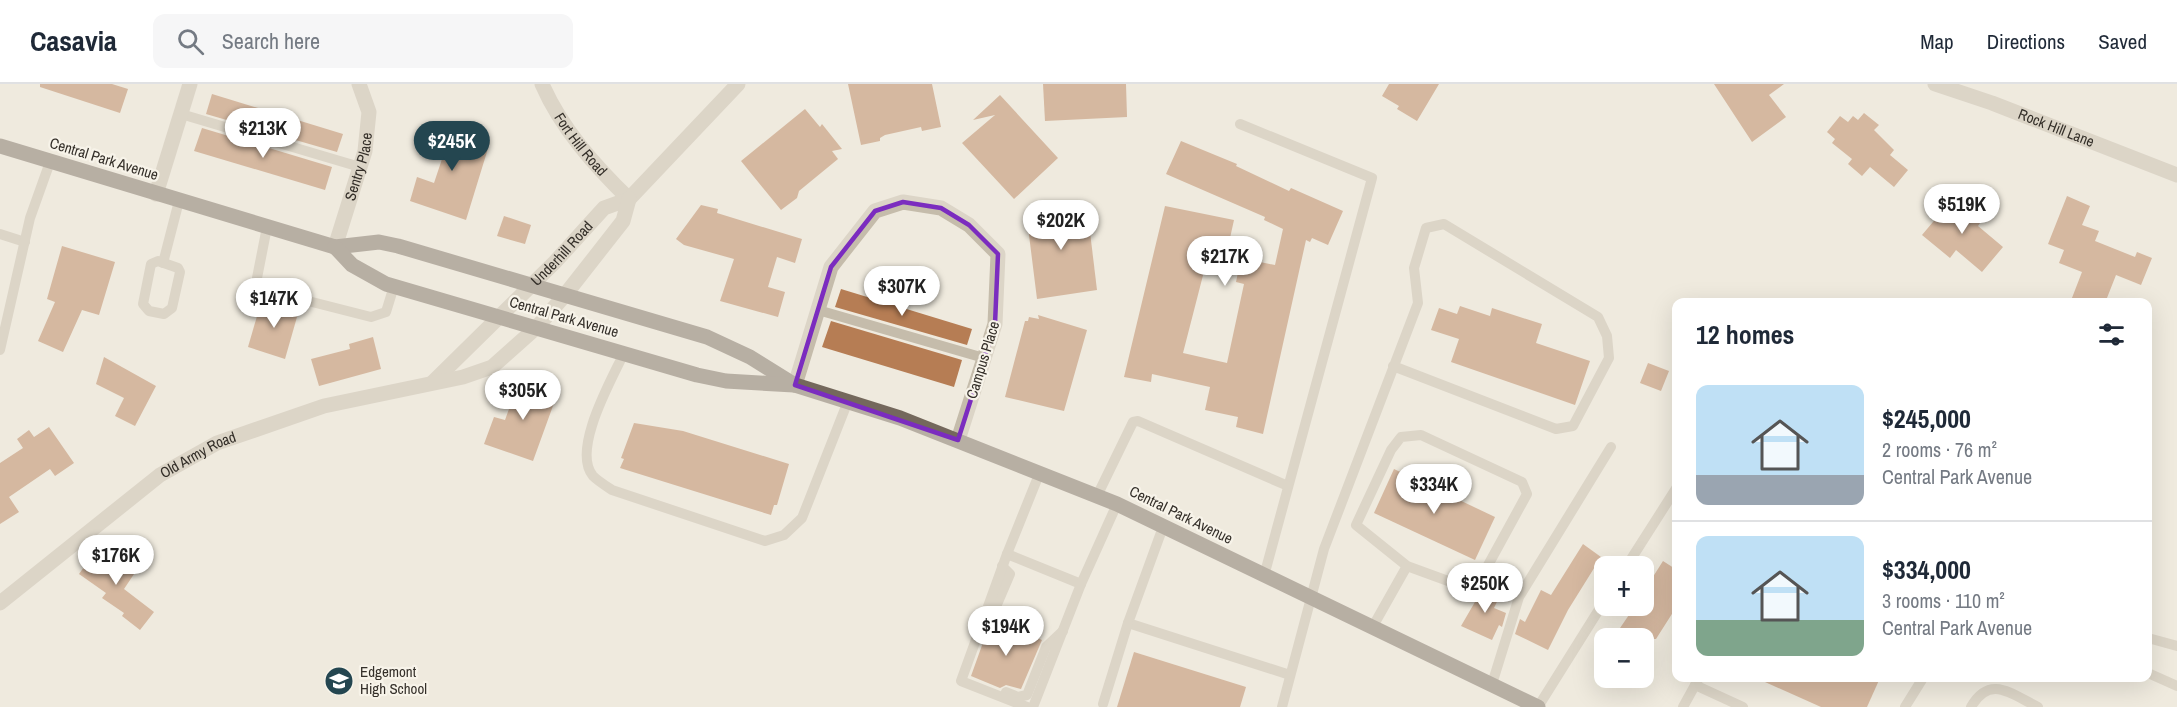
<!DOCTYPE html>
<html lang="en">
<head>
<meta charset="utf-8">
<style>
	:root { --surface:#fff; --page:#f6f6f7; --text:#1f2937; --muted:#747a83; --line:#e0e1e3; --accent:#244650 }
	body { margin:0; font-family:"Archivo Narrow",sans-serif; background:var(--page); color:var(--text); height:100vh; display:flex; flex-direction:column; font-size:22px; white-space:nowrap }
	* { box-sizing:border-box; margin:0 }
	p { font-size:20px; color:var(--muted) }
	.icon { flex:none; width:33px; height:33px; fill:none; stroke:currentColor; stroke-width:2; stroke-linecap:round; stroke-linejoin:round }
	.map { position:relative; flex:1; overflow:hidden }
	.side { position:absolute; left:1672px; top:214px; width:480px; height:384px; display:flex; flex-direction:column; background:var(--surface); border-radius:12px; box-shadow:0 6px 24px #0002 }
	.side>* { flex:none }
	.tools { position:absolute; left:1594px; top:472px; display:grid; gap:12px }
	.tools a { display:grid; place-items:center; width:60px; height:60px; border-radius:12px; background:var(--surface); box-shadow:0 6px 24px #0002; font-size:30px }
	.price { position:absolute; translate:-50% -51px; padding:0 14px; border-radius:21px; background:#fff; color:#222; font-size:20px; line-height:39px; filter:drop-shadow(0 2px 3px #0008) }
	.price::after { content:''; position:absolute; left:50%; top:36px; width:18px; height:14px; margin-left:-9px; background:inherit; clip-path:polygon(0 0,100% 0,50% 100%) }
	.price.current { background:var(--accent); color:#fff }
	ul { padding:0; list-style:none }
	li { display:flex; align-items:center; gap:18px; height:150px; padding:0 24px }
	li+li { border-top:2px solid var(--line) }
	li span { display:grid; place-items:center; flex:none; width:168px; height:120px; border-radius:12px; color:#555 }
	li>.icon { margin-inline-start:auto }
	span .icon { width:72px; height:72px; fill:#fffc; stroke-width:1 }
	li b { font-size:26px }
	h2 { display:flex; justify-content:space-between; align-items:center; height:72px; padding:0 24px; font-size:26px }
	header { display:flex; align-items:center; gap:36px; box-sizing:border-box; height:84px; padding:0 30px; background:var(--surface); border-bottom:2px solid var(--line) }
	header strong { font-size:28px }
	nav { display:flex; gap:33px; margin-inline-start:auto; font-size:21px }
	.search { width:420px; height:54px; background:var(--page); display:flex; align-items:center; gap:15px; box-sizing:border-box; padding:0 21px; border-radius:12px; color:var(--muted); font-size:22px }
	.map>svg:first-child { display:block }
</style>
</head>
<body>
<header>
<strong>Casavia</strong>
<div class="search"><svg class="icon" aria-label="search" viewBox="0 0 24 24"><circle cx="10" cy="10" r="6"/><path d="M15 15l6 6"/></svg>Search here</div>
<nav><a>Map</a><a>Directions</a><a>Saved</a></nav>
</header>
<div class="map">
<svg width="2177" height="623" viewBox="0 0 2177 623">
	<rect width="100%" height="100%" fill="#efeade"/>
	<g fill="#b67d54">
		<polygon points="40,0 112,0 128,5 120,29 40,3"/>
		<polygon points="848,0 932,0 941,43 922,47 921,43 885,51 880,54 880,57 861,61"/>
		<polygon points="1043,0 1126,0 1127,33 1045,37"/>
		<polygon points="1389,0 1439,0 1417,37 1397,25 1399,22 1382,12"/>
		<polygon points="1714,0 1784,0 1769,11 1786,33 1752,58"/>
		<polygon points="212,10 343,50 337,68 206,30"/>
		<polygon points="1000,11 1058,74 1014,115 962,59 995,31 973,36"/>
		<polygon points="805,25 820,43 822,40 842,65 832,67 838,75 799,107 797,114 781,126 741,77"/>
		<polygon points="1864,29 1879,41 1874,46 1894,66 1890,71 1908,86 1894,103 1870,83 1862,92 1848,80 1852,75 1832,59 1835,55 1827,48 1840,32 1848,38 1853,32 1858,36"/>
		<polygon points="433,39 490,58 466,136 410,117 417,93 434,99 444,69 425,63"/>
		<polygon points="202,44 332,83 325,106 194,67"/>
		<polygon points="1181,57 1237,80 1236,82 1289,107 1291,104 1343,127 1328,161 1312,154 1310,158 1306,156 1263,350 1236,343 1238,333 1205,326 1210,303 1152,290 1151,298 1124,293 1165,122 1234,136 1226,172 1209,168 1183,269 1227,279 1244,200 1236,198 1241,174 1275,181 1283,145 1264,136 1265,133 1166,90"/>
		<polygon points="2067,112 2090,122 2082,141 2099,147 2095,157 2135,173 2137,168 2152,174 2141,201 2116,191 2105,219 2070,219 2082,188 2059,179 2064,166 2048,160"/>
		<polygon points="1954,113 1982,136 1978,142 2003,163 1982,188 1956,166 1950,174 1922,151"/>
		<polygon points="701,121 718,125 717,129 802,155 795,179 777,173 768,203 785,208 778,233 720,217 734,175 684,161 676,155"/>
		<polygon points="1064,123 1087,123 1097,206 1037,215 1026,127"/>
		<polygon points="504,132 531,141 525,160 497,152"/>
		<polygon points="62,162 115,178 99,231 82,226 63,268 38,257 55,218 47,215"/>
		<polygon points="841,205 972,245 967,261 835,223"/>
		<polygon points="262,215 299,226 285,275 248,263"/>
		<polygon points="1460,222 1490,232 1492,224 1542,240 1536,259 1590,277 1575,321 1451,278 1459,255 1431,246 1439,224 1457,230"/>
		<polygon points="1038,231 1087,246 1064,327 1005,313 1025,237 1028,237 1029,233 1039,235"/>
		<polygon points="831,237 962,276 954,303 822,263"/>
		<polygon points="373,253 381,285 319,302 311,275 350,265 349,260"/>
		<polygon points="104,273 156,302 135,342 115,332 124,314 96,300"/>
		<polygon points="1648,279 1669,287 1661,307 1640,299"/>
		<polygon points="526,297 558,308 533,377 484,360 494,333 505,336 518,300"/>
		<polygon points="634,339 683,347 789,380 777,421 774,421 771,431 620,384 624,375 621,374"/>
		<polygon points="49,343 74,379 55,392 50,385 9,413 19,428 0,440 0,379 23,364 17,355 29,346 34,353"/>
		<polygon points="1394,385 1495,433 1475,476 1374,429"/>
		<polygon points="1583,460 1601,473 1568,526 1548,566 1515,550 1520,535 1525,538 1541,506 1551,511"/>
		<polygon points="99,462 134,490 124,505 154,528 140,546 122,532 124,529 102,514 106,509 79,490"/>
		<polygon points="1663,477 1677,486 1677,522 1656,555 1631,555 1618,547 1635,522 1644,522 1644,507"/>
		<polygon points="1486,499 1502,507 1494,524 1506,529 1502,543 1499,541 1492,556 1461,542"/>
		<polygon points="998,537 1042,556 1021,605 1006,601 1000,604 971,592 985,553 991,552"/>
		<polygon points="1134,568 1246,603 1240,623 1117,623"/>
		<polygon points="1756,594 1880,594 1867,623 1821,623"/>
	</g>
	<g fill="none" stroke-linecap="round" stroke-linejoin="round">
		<g stroke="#c5bcab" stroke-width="10">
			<polyline points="181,30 360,83"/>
			<polyline points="1240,40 1372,94 1264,492"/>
			<polyline points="267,143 257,194 261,205 371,233 386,228 394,202"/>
			<polyline points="0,150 25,158"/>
			<polygon points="158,177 178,184 180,188 172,224 164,230 149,227 143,220 151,180"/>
			<polyline points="163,179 179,117"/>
			<polyline points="818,226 984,274"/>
			<polyline points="0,266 30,134 50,78"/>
			<path d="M 624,269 C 612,295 571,366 593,392 C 598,397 606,402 612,406 L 765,457 L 784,451 L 802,434 L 848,317"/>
			<polygon points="1421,351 1522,398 1527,410 1481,494 1459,501 1407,482 1356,441 1391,366 1401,353"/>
			<polyline points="1097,412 1133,338 1138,337 1288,402"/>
			<polyline points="1163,443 1128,539 1290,591"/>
			<polyline points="1007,470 1081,500"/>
			<polyline points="1626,483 1677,403"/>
			<polyline points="1372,544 1407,482"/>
			<polyline points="986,546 1010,490 1002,482"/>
			<polyline points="2148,554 2177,562"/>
			<polyline points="2148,589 2177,602"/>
			<polyline points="1492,600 1519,513 1611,363"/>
			<polyline points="1695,601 1743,623"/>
			<polyline points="1006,608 1018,613 1027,611 1046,563 1063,547"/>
			<polyline points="1103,620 1128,539"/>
			<polyline points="1027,623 961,597 1007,470 1040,388"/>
			<polyline points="1033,623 1081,500 1117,420"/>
			<polyline points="1282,623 1324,465 1418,219 1414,184 1426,144 1444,140 1598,233 1607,252 1609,274 1573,342 1556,345 1393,282"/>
			<polyline points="1538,623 1605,516"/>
			<polyline points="1683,623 1699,594"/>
			<polyline points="1905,623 1923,594"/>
			<path d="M 1971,623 C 1990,590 2011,610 2038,623"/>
		</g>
		<g stroke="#c5bcab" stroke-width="15">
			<path id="s1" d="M 1935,0 L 1992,19 L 2177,91"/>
			<polyline points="156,110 190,0"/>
			<path id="s2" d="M 335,163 L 365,67 L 369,28 L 359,0"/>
			<polyline points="795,301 831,183 875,127 903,118 941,124 969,141 998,170 995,240 958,356"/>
		</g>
		<g stroke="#c5bcab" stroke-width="15">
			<path id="s3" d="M 542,0 C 561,44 595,82 629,115"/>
			<path id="s4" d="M 433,298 L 555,178 L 604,124 L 629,115 L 738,0"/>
			<path id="s5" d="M 0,519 L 160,391 L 217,359 L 324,322 L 463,293 L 492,283 L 537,243 L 565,211 L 623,137 L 629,115"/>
		</g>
		<g stroke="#74685c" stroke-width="15">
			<polyline points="0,62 335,163 379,158 398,162 707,253 750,273 795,301 900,334 1117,420 1538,623"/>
			<polyline points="335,163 352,181 386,200 697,291 726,297 794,301"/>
		</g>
	</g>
	<path d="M0 0H2177V623H0ZM 903,118 L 941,124 L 969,141 L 998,170 L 995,240 L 958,356 L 795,301 L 831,183 L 875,127 Z" fill="#efeade" fill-opacity=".55" fill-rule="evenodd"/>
	<path fill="none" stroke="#7b2cbf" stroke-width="4.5" stroke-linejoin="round" d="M 903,118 L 941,124 L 969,141 L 998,170 L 995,240 L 958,356 L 795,301 L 831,183 L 875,127 Z"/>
	<defs>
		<g id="school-disc" transform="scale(1.5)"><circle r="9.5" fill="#244650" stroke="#f7f3e9"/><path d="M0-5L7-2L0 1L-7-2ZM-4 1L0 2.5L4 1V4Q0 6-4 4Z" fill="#fff"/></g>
	</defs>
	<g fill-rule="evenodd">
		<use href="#school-disc" x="339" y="597"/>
	</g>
	<g text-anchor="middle" stroke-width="4.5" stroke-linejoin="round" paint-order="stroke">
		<g font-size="15" fill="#342f29" stroke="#f7f3e9">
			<text dy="5" stroke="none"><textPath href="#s1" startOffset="129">Rock Hill Lane</textPath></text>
			<text dy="5" stroke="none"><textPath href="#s3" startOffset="72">Fort Hill Road</textPath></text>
			<text transform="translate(104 75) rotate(17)" y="5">Central Park Avenue</text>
			<text dy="5" stroke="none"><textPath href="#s2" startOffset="84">Sentry Place</textPath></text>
			<text dy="5" stroke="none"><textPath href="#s4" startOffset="182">Underhill Road</textPath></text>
			<text transform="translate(564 233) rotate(16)" y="5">Central Park Avenue</text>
			<text transform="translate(983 276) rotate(-73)" y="5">Campus Place</text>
			<text dy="5" stroke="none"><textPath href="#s5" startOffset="248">Old Army Road</textPath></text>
			<text transform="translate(1181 431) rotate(26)" y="5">Central Park Avenue</text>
		</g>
		<g font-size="15" fill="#342f29" stroke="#f7f3e9" text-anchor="start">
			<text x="360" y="593">Edgemont<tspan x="360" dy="17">High School</tspan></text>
		</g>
	</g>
</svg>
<div class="tools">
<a>+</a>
<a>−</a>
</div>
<b class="price" style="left:263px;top:75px">$213K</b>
<b class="price current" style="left:452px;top:88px">$245K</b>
<b class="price" style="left:1962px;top:151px">$519K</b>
<b class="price" style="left:1061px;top:167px">$202K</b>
<b class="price" style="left:1225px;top:203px">$217K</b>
<b class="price" style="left:902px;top:233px">$307K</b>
<b class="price" style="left:274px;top:245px">$147K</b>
<b class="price" style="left:523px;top:337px">$305K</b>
<b class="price" style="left:1434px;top:431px">$334K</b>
<b class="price" style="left:116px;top:502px">$176K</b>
<b class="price" style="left:1485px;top:530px">$250K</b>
<b class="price" style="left:1006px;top:573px">$194K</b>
<section class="side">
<h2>12 homes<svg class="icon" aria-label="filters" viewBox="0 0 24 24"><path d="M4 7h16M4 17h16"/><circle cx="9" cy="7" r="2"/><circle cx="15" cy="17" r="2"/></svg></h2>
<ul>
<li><span style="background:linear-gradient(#bfe0f5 75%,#9aa5b1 0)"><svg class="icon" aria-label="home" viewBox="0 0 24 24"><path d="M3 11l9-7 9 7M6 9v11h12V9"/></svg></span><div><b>$245,000</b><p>2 rooms · 76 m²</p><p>Central Park Avenue</p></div></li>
<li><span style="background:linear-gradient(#bfe0f5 70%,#7fa58c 0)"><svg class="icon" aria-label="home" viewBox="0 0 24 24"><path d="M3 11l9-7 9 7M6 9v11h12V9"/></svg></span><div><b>$334,000</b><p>3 rooms · 110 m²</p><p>Central Park Avenue</p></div></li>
</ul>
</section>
</div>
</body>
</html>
